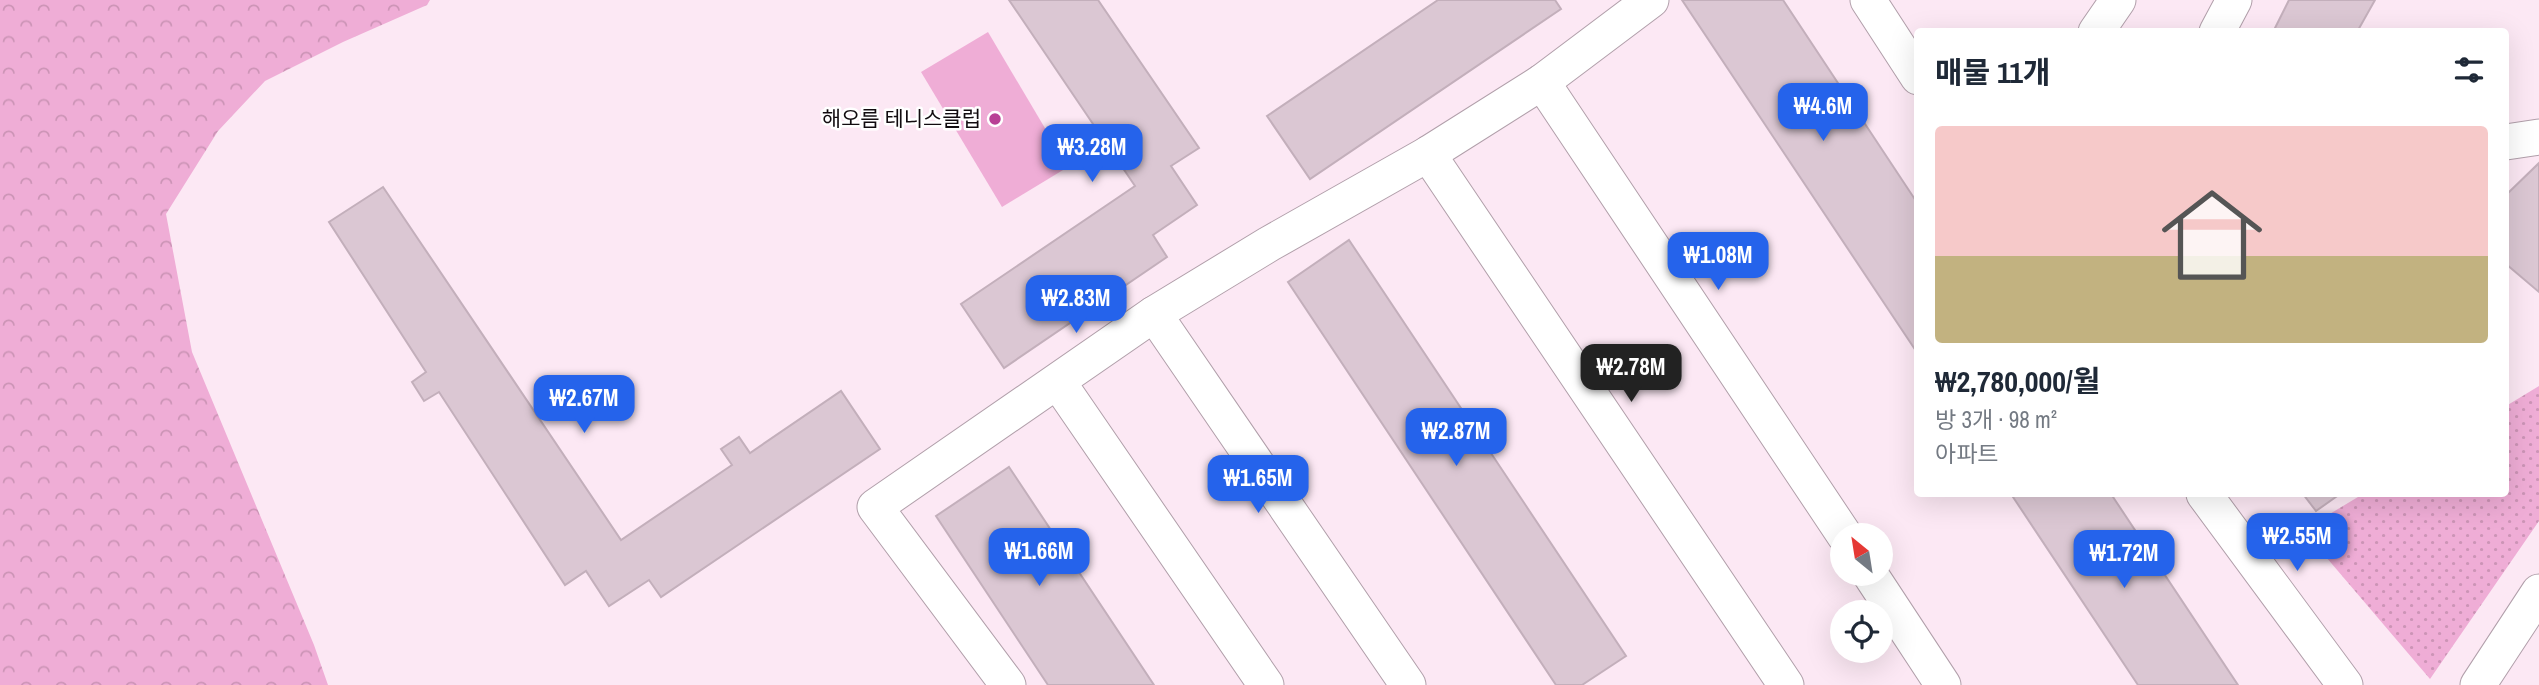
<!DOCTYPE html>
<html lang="ko">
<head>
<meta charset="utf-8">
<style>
	:root { --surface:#fff; --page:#f2f2f3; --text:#1f2937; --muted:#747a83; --accent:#2563eb }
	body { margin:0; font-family:"Archivo Narrow","Noto Sans KR",sans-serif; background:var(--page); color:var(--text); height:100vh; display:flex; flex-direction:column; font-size:26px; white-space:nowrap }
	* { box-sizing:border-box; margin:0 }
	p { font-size:23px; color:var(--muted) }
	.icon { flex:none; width:38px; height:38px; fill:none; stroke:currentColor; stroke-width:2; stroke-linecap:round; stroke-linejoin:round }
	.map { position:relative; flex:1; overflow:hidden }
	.side { position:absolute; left:1914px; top:28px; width:595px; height:469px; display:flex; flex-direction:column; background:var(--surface); border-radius:7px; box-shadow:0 7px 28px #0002 }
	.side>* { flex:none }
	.needle { width:46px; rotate:330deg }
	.controls { position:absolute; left:1830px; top:523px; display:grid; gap:14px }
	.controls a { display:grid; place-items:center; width:63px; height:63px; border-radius:50%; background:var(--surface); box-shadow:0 7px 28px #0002; font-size:35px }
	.price { position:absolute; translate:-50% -60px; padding:0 16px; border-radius:14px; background:var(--accent); color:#fff; font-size:23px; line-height:46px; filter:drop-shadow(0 2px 4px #0008) }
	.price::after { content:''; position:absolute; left:50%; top:42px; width:21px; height:16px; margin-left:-10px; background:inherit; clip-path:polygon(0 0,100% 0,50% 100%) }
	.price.selected { background:#222; color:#fff }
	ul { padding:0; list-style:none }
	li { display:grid; align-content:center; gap:14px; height:371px; padding:0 21px }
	li span { display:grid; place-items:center; height:217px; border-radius:7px; color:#555 }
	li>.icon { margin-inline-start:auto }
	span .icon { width:126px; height:126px; fill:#fffc; stroke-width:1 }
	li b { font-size:30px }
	h2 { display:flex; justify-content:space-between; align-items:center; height:84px; padding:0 21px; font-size:30px }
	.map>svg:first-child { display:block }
</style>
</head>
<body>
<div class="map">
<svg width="2539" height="685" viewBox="0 0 2539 685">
	<defs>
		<pattern id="forest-crowns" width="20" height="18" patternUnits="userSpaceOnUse" patternTransform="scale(1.75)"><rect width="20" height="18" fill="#efadd6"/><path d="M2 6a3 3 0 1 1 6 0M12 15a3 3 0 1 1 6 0" fill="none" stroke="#cc94b6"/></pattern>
		<pattern id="park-dots" width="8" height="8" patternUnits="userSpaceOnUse" patternTransform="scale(1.75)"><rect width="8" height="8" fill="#efadd6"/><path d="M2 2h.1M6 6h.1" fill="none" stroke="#cc94b6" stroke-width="1.8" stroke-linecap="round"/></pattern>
	</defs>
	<rect width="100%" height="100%" fill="#fce8f4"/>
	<polygon fill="#efadd6" points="988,32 1068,167 1002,207 921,72"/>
	<polygon fill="url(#forest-crowns)" points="0,0 430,0 427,5 343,42 265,81 218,131 166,214 192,352 314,645 328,685 0,685"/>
	<polygon fill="url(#park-dots)" points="2539,386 2539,521 2430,679 2303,530 2363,494 2506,494 2506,406"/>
	<g fill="#dbc7d3" stroke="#c3afbb" stroke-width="2">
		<polygon points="1009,0 1098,0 1199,148 1171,166 1197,205 1153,235 1167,257 1004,368 961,304 1135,186"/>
		<polygon points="1438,0 1555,0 1561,9 1310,179 1267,116"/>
		<polygon points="1682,0 1783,0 1918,204 1918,354"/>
		<polygon points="2289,0 2375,0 2357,32 2273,32"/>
		<polygon points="2539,163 2539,292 2506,264 2506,195"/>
		<polygon points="383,187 621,540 732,465 721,449 739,437 750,453 841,391 880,449 661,597 649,580 609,606 586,571 565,585 439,392 424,401 412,382 426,372 329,222"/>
		<polygon points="1349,240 1626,656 1582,685 1556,685 1288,282"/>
		<polygon points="1009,467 1154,685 1048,685 936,516"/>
		<polygon points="2011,494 2111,494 2238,685 2138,685"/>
		<polygon points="2303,494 2340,494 2316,511"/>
	</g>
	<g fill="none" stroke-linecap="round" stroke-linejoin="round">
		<g stroke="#b19faa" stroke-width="37">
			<g id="street">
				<polyline points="1868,0 1918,77"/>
				<polyline points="2096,32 2118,0"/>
				<polyline points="2217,32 2234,0"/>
				<polyline points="1542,82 1845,536"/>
				<polyline points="2506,142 2539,137"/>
				<polyline points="1428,154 1786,685"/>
				<polyline points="1154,314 1408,685"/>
				<polyline points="1058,382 1266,685"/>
				<polyline points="2204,494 2345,685"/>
				<polyline points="1870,574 1943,685"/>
				<polyline points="1008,685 875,507 1154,314 1269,244 1428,154 1542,82 1651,0"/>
				<polyline points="2478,685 2539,592"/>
			</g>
		</g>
		<use href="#street" stroke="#fff" stroke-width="35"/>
	</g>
	<circle fill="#b84095" stroke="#fff" stroke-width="2.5" cx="995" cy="119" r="7"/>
	<g text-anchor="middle" stroke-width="5" stroke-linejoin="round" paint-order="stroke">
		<g font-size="21" fill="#110b0f" stroke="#fff" text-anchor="end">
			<text x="981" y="126">해오름 테니스클럽</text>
		</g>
	</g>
</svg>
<div class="controls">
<a><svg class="needle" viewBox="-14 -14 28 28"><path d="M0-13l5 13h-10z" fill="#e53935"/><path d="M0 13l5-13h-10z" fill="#747a83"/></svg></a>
<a><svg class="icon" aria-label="locate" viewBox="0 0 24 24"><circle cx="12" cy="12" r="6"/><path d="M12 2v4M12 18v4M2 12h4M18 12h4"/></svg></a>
</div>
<b class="price" style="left:1823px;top:143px">₩4.6M</b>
<b class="price" style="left:1092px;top:184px">₩3.28M</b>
<b class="price" style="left:1718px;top:292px">₩1.08M</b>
<b class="price" style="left:1076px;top:335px">₩2.83M</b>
<b class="price selected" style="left:1631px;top:404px">₩2.78M</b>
<b class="price" style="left:584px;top:435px">₩2.67M</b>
<b class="price" style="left:1456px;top:468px">₩2.87M</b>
<b class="price" style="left:1258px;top:515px">₩1.65M</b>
<b class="price" style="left:2297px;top:573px">₩2.55M</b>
<b class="price" style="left:1039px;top:588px">₩1.66M</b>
<b class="price" style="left:2124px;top:590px">₩1.72M</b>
<section class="side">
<h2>매물 11개<svg class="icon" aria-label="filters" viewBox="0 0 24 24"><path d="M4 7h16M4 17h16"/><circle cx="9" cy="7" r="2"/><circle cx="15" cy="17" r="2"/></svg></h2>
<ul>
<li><span style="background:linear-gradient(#f6c9c9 60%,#c2b280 0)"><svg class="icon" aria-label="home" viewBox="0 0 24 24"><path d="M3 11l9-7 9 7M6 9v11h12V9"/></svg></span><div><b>₩2,780,000/월</b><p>방 3개 · 98 m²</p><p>아파트</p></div></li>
</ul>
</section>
</div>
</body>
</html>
